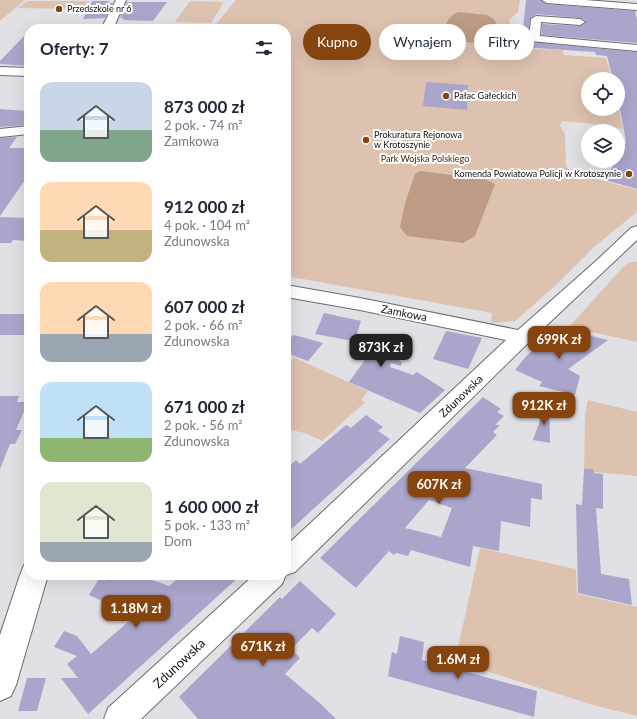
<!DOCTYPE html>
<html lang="pl">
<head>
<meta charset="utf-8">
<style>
	:root { --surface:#fff; --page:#f2f2f3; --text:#1f2937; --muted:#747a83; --accent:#86450f }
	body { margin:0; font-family:Lato,sans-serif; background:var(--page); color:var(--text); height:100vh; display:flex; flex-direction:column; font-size:15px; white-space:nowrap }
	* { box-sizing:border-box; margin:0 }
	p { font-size:13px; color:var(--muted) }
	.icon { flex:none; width:22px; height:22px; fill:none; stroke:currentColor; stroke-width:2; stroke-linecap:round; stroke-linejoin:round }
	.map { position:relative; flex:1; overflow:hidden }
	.sheet { position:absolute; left:24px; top:24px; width:267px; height:556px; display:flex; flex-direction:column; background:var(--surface); border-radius:16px; box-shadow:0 4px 16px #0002 }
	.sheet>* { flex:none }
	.hud { position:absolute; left:303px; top:24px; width:274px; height:36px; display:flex; gap:8px }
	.tools { position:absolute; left:581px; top:72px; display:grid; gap:8px }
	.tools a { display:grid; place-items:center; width:44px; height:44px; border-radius:50%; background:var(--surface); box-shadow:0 4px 16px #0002; font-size:20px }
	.price { position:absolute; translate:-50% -34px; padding:0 9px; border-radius:8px; background:var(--accent); color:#fff; font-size:13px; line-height:26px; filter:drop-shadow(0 1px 2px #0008) }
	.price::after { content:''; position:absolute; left:50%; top:24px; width:12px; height:9px; margin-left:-6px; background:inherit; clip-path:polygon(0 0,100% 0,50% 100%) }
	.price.selected { background:#222; color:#fff }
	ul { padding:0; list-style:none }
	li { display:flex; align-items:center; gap:12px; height:100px; padding:0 16px }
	li span { display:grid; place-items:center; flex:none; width:112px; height:80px; border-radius:12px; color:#555 }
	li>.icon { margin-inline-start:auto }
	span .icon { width:48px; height:48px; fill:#fffc; stroke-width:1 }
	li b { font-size:17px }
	h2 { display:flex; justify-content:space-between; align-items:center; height:48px; padding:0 16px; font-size:17px }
	.chip { padding:0 14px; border-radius:18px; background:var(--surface); box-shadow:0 4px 16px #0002; font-size:14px; line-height:36px }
	.chip.selected { background:var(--accent); color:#fff }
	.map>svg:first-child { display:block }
</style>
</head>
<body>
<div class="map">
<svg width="637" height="719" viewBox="0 0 637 719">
	<rect width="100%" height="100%" fill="#e0e0e5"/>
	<g fill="#dec2b0">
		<polygon points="0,0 25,0 0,21"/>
		<polygon points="236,0 520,0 518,12 509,20 517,48 563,50 564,55 606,58 612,79 588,79 588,109 618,109 618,105 623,129 585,123 562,121 560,126 565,134 566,166 571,172 637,190 637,212 594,247 556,285 515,321 491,323 492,313 286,276 286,29 212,29"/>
		<polygon points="27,1 89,1 87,6 78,6 76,9 18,8"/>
		<polygon points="190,1 224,2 211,23 175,22"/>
		<polygon points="631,262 637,262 637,342 569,327 625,265"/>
		<polygon points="293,357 368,391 361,400 365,402 322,441 305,433 286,429 286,370"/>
		<polygon points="588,400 637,412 637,476 584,471 585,414"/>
		<polygon points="480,548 576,569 577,594 637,607 637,716 593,705 455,661"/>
	</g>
	<g fill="#be9b84">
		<path d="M 458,12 L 487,15 L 494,19 L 504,37 C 501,39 499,42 496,42 C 483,45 456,42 445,36 C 445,24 447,17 458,12 Z"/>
		<polygon points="420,171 485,179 495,184 475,236 463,243 407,236 400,227 406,200 415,174"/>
	</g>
	<g fill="#aaa5cb" fill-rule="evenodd">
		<polygon points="526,0 541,0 547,4 635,11 637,20 637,43 542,35 542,24 580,26 586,21 580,18 536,14 530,19 528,39 530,42 637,52 637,189 605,180 616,161 618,161 618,157 626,142 618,98 618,79 613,79 607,56 596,55 595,52 521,47"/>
		<polygon points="92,1 109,1 108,3 113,3 105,18 83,19"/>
		<polygon points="127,2 167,2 153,21 122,20 124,18 120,18"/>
		<polygon points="29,31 29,66 0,64 0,61"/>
		<polygon points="426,82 468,85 467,110 423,106"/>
		<polygon points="0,109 29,111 29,122 27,125 0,127"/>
		<polygon points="17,137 9,148 29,148 29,180 25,180 0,216 0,138"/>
		<polygon points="0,217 29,218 29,241 13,240 11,243 0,243"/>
		<polygon points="324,313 361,321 357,334 402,362 401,366 391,363 390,367 413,375 417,372 445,390 420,413 349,382 367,357 349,352 353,341 315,334"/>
		<rect x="0" y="314" width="29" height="21"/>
		<polygon points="562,329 608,340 568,369 580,376 575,395 539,386 542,382 515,370 528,354"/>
		<polygon points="446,331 482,338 468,369 433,359"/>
		<polygon points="293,335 302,337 323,343 308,361 286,353 286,347"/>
		<polygon points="0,396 19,396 17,402 28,402 16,430 22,430 15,444 10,444 0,469"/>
		<path d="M 483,397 L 501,409 L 497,412 L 504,416 L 495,425 L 500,425 L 493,432 L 497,435 L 465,468 L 542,484 L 542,500 L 531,498 L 530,527 L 501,521 L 499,551 L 473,546 L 470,567 L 411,550 L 408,556 L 396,553 L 394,555 L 389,551 L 356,588 L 320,558 ZM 429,500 L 452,508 L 441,537 L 405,528 Z"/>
		<polygon points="548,398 549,398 550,443 533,440"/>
		<polygon points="366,415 383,427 378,431 390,439 286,534 286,469 296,460 300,464 346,425 351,428"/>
		<polygon points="584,469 594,469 594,473 603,474 603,509 596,508 601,574 629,579 632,605 578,593 576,504 582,505"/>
		<polygon points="109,575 138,575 169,586 182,575 241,575 88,714 61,678 78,678 67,664 77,656 54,647 64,631 77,636 91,654 135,616 89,595 99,579 105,581"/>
		<polygon points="300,581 336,614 318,633 312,628 291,649 300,658 285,674 321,704 336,719 198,719 179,697 280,597 282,599"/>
		<polygon points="400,636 424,642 422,660 537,691 534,717 388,676 392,652 397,654"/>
		<polygon points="27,678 46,678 37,711 18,711"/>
	</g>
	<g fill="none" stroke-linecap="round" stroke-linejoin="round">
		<g stroke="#6c6c70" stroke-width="2">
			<g id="minor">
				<polygon points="542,0 585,0 637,4 637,10 547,3"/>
				<polygon points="536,16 580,19 585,22 580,25 541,22 540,36 637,45 637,51 530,41 529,39 531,19"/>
				<polygon points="0,67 29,68 29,76 0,75"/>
				<polygon points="29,126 29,134 0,137 0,129"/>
				<polygon points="637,226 637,240 529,342 295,572 286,575 282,584 141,719 104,719 108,708 254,575 286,575 286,546 506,340 360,310 286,297 286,285 360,298 518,330 596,261 631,228"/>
			</g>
		</g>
		<g stroke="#6c6c70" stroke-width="2">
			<g id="major">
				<polygon points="116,0 126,0 113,29 101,29"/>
				<polygon points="29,563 29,575 48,575 16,685 11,696 0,701 0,635 20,575 24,565"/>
			</g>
		</g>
		<use href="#minor" fill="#fff" fill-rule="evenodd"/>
		<use href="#major" fill="#fff" fill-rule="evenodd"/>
	</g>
	<g fill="#86450f" stroke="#fff" stroke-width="1.5">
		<circle cx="59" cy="9" r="4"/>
		<circle cx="446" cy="96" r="4"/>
		<circle cx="366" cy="140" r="4"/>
		<circle cx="629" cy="174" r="4"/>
	</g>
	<g text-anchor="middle" stroke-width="4" stroke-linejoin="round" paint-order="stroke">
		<g font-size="9" fill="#100f11" stroke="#fff" text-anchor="start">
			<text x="67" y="12">Przedszkole nr 6</text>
			<text x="454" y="99">Pałac Gałeckich</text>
			<text x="374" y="138">Prokuratura Rejonowa<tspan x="374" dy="10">w Krotoszynie</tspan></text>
			<text x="621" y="177" text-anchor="end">Komenda Powiatowa Policji w Krotoszynie</text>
		</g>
		<g font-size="9" fill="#492509" stroke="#fff">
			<text x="425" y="162">Park Wojska Polskiego</text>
		</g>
		<g font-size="11" fill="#100f11" stroke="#fff">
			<text transform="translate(404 313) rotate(11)" y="4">Zamkowa</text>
			<text transform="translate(461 396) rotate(-44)" y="4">Zdunowska</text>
		</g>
		<g font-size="13" fill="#100f11" stroke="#fff">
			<text transform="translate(179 663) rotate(-43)" y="5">Zdunowska</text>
		</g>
	</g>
</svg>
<div class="tools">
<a><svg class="icon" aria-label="locate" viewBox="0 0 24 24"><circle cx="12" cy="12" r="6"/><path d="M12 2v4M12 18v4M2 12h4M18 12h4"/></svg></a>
<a><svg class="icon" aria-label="layers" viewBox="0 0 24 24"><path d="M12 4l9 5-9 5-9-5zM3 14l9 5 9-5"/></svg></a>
</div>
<b class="price" style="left:559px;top:360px">699K zł</b>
<b class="price selected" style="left:381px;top:368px">873K zł</b>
<b class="price" style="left:544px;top:426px">912K zł</b>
<b class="price" style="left:439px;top:505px">607K zł</b>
<b class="price" style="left:136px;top:629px">1.18M zł</b>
<b class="price" style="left:263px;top:667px">671K zł</b>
<b class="price" style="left:458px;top:680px">1.6M zł</b>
<div class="hud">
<a class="chip selected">Kupno</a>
<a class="chip">Wynajem</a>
<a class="chip">Filtry</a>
</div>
<section class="sheet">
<h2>Oferty: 7<svg class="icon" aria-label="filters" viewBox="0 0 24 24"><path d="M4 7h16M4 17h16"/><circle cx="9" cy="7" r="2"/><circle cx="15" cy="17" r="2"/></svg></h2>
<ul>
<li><span style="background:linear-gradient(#c9d6e8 60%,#7fa58c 0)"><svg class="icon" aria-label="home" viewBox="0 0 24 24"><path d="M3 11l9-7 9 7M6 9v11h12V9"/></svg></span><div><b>873 000 zł</b><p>2 pok. · 74 m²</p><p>Zamkowa</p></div></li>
<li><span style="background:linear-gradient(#ffd9b3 60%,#c2b280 0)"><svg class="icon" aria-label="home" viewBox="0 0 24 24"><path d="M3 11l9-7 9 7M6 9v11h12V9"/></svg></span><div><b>912 000 zł</b><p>4 pok. · 104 m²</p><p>Zdunowska</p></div></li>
<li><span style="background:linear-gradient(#ffd9b3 65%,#9aa5b1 0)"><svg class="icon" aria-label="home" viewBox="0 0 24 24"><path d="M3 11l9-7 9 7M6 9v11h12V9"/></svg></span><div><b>607 000 zł</b><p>2 pok. · 66 m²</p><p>Zdunowska</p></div></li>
<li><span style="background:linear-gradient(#bfe0f5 70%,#8fb573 0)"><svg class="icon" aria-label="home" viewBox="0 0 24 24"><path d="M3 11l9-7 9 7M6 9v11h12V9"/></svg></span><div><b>671 000 zł</b><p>2 pok. · 56 m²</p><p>Zdunowska</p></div></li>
<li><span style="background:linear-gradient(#dfe7d0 75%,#9aa5b1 0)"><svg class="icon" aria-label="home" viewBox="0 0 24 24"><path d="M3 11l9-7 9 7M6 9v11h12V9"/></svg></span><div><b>1 600 000 zł</b><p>5 pok. · 133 m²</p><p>Dom</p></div></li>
</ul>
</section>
</div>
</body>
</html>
